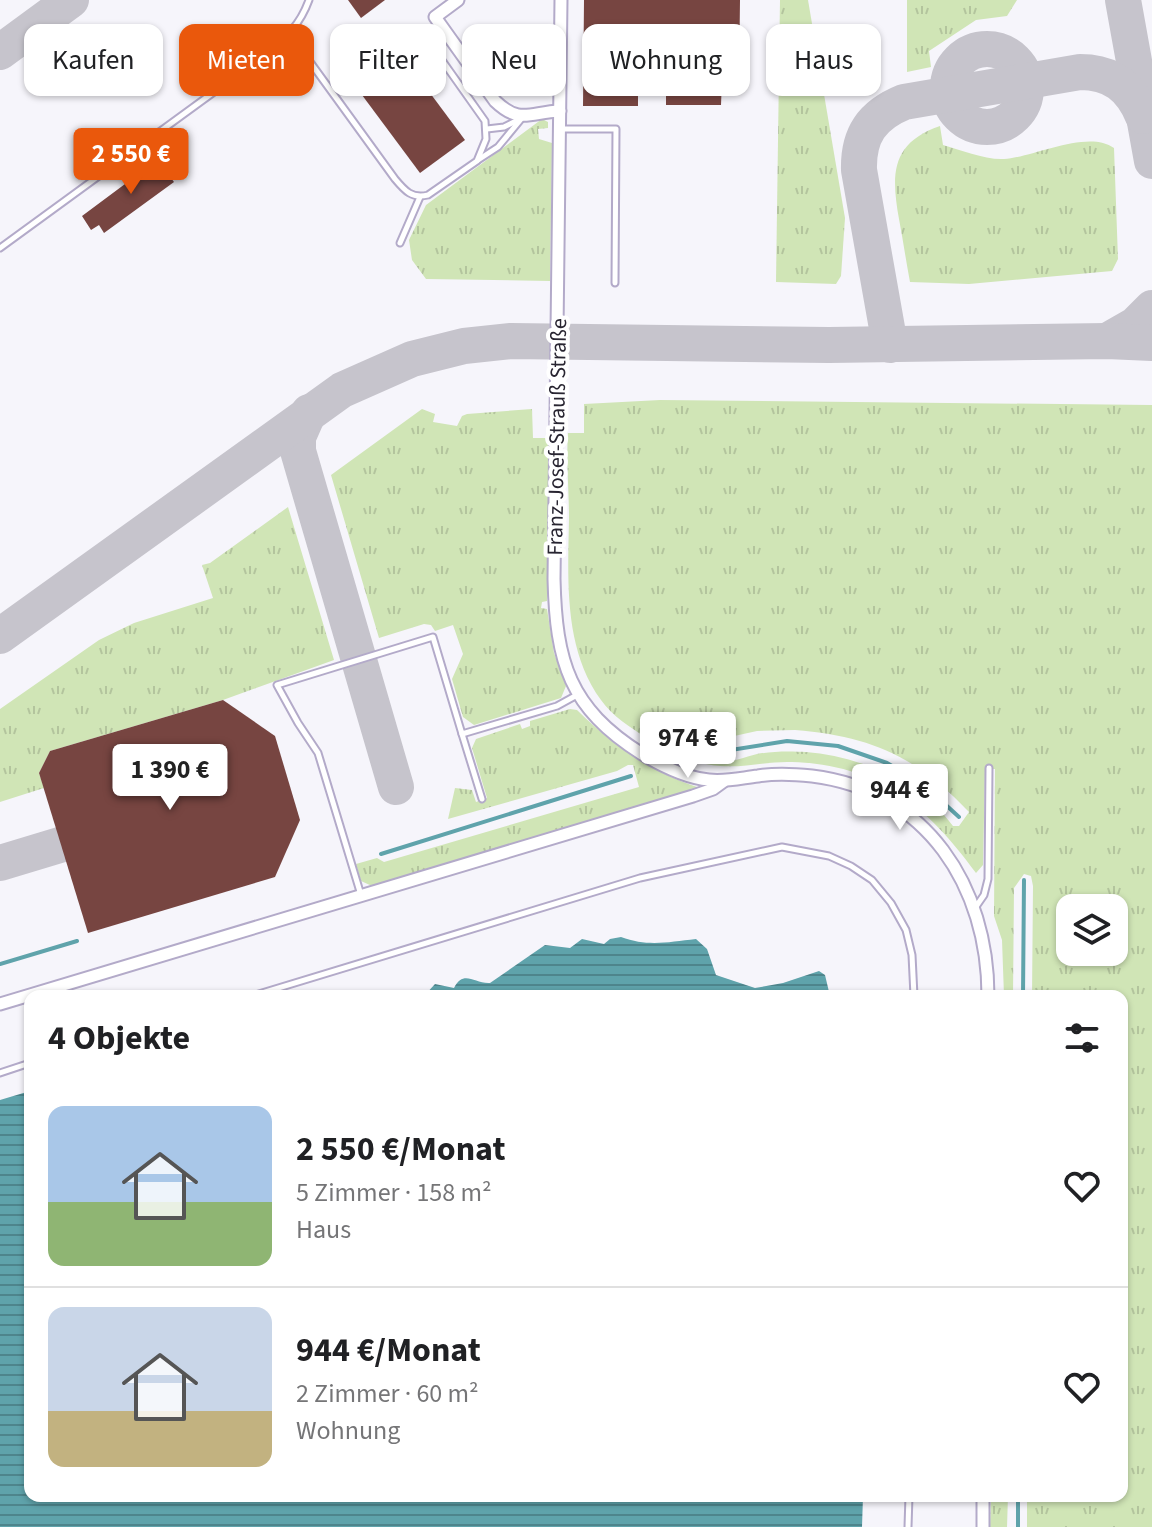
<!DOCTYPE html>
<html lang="de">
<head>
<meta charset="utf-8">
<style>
	:root { --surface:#fff; --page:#f6f6f6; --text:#202124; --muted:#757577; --line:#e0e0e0; --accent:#ea580c }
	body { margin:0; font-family:"Source Sans 3",sans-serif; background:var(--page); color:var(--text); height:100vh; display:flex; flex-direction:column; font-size:30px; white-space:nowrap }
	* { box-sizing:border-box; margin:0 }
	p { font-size:26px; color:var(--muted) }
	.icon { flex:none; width:44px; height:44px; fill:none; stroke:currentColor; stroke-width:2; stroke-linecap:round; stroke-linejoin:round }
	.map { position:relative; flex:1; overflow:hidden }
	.details { position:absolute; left:24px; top:990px; width:1104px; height:512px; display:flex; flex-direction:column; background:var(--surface); border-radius:16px; box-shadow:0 2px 6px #0004 }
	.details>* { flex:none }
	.top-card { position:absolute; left:24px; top:24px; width:1104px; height:72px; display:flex; gap:16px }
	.tools { position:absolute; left:1056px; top:894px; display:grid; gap:16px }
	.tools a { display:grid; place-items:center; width:72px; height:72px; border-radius:16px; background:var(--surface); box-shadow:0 2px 6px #0004; font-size:40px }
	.price { position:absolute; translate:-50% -68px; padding:0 18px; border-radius:8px; background:#fff; color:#222; font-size:26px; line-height:52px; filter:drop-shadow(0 2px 4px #0008) }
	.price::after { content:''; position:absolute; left:50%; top:48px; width:24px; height:18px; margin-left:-12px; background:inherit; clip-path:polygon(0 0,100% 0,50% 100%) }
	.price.current { background:var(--accent); color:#fff }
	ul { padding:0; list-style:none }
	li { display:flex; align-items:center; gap:24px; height:200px; padding:0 24px }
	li+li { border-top:2px solid var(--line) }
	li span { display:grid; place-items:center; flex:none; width:224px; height:160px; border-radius:16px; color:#555 }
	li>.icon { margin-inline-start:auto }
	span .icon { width:96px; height:96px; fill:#fffc; stroke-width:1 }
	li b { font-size:34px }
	h2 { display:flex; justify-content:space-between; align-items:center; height:96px; padding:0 24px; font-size:34px }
	.chip { padding:0 28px; border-radius:16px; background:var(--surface); box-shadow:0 2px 6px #0004; font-size:28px; line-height:72px }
	.chip.current { background:var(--accent); color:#fff }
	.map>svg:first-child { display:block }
</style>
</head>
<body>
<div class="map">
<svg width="1152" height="1527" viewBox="0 0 1152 1527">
	<defs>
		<pattern id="grass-tufts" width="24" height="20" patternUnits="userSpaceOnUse" patternTransform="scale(2)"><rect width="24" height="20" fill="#d0e5b6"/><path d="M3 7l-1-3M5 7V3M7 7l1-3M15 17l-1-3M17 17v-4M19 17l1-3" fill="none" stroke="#b3c49d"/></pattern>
		<pattern id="water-rules" width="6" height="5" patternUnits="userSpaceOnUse" patternTransform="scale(2)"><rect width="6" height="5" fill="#5fa3ab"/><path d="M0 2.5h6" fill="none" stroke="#4e858c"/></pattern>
	</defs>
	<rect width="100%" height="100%" fill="#f6f5fb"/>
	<g fill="url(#grass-tufts)" fill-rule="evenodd">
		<polygon points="780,0 808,0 845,218 841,276 836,284 776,282"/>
		<polygon points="907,0 1017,0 1007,16 976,20 929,51 931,67 907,72"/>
		<polygon points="542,119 548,122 548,128 538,129 539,139 552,143 550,281 426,279 412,260 409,240 426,205"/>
		<path d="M 940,126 L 943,145 C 961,150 985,160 1004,159 C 1034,157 1088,129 1114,148 L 1118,259 L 1112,271 L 969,284 L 910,282 C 906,261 903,240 899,219 C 891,174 891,143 940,126 Z"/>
		<path d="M 660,400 L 1152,405 L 1152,1527 L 1027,1527 L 1027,1496 L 1122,1496 L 1122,996 L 1032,996 L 1033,886 L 1031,876 L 1024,874 L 1014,888 L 1013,996 L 1004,996 L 1002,940 L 994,916 L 995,769 L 985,769 L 983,865 L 976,873 C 929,808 877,764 792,762 C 768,761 744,768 720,766 C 694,764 669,753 647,738 C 631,728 612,716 601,700 C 563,648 568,578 569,518 C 569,490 566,461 568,433 L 584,433 L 584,404 ZM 795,730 C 870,736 916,756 969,812 L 959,826 L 953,826 C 921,782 859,756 806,752 C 791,751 772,751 757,754 C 745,757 732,762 720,763 C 713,764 709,762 704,757 L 707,742 L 757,731 ZM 1070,908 L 1114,908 L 1114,952 L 1070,952 Z"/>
		<polygon points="422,409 435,414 433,422 457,426 462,416 467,414 532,409 533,438 549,438 547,601 542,602 541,608 547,609 554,653 566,686 561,698 474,725 463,717 452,679 463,654 453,625 435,631 431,625 424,624 379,638 331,475"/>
		<polygon points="288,507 334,660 223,700 50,751 39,773 44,788 0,802 0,709 99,640 134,623 213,598 202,565 210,563"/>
		<path d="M 570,709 L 577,710 C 614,746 650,772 700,788 L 372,886 L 361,881 L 356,864 L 377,858 L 384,862 L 639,787 L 633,765 L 628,765 L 617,771 L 448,819 L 455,788 L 472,790 L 476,802 L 487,798 L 472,748 L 476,739 L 520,724 L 522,729 L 530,726 L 530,721 Z"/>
		<polygon points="991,1496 1008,1496 1007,1527 990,1527"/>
	</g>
	<g fill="url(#water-rules)">
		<path d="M 621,937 C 648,947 668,942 696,939 L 707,949 L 716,975 L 755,988 L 783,983 L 819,971 L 825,975 L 830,996 L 424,996 L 435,984 L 454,988 C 464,969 474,984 490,983 L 545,945 L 570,948 L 582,939 L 604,944 L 610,939 Z"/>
		<polygon points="30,1091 30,1496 863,1496 862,1527 0,1527 0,1100"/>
	</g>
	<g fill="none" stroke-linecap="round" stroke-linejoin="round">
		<g stroke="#5fa3ab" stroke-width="4">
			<polyline points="712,753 787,741 838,746 887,763 923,784 959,817"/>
			<polyline points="381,854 631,776"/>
			<polyline points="0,964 77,941"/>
			<polyline points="1023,996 1024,880"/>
			<polyline points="1018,1527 1018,1496"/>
		</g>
		<g stroke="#c6c4cc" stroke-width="36">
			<polyline points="1123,0 1152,161"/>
			<circle cx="987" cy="88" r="39"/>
			<polyline points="0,52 71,0"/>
			<polyline points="1107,341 1135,325 1152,308"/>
			<path d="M 890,345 L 859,170 C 858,135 872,115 904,102 L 1080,72 C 1112,72 1131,87 1143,116"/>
			<polyline points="309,412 298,437 298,451 396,787"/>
			<polyline points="0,636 342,390 412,359 464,346 511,341 829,345 1107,341 1152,343"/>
			<polyline points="0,863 106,831"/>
		</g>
	</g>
	<g fill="#774541">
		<polygon points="348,0 385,0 361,18"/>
		<polygon points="584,0 740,0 739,79 722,79 721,105 666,105 666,78 638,78 638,106 583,106"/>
		<polygon points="407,62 465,140 420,173 362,95"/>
		<polygon points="164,155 174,169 168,174 174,182 104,233 99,225 91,230 82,216"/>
		<polygon points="223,700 275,736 300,820 275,877 88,933 39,773 50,751"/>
	</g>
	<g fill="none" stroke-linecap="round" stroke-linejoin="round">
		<g stroke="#b3aac9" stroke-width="9">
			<g id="lane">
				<path d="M 266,53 C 286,38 300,25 309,0"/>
				<path d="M 257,60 C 274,53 288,43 305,55 L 395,179 C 405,191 412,199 428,195 L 477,161 L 486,139 L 485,121 L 439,56"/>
				<polyline points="487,129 504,127 518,120"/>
				<polyline points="561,129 616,129 615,283"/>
				<polyline points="478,160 498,147 522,118"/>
				<polyline points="400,243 420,197"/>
				<polyline points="0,248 258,60"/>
				<polyline points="462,734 482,799"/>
				<polyline points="361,895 318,753 298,723 277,685 433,637 462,734 557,706 577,695"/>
				<polyline points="975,908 984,895 988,879 989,768"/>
				<polyline points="252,996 640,878 782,847 829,856 851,866 872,880 891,903 906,930 912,955 914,996"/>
				<polyline points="0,1073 30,1063"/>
				<polyline points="908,1527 909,1496"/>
			</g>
		</g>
		<g stroke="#b3aac9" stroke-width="15">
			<g id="street">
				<path d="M 458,0 L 435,17 L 495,101 C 520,125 530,112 560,111"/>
				<path d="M 561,0 L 554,579 C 556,662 569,708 642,754 C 662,766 685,778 709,780 C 726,782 741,778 758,776 C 775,773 794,774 812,776 C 927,790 988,887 988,996"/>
				<polyline points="0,1004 693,796 713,789 724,781"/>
				<polyline points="983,1527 983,1496"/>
			</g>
		</g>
		<use href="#lane" stroke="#fff" stroke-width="5"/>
		<use href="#street" stroke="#fff" stroke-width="11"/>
	</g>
	<g text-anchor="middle" stroke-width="8" stroke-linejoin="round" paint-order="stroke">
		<g font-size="22" fill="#282531" stroke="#fff">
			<text transform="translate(556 437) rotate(-89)" y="8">Franz-Josef-Strauß Straße</text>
		</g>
	</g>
</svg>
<div class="tools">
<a><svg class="icon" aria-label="layers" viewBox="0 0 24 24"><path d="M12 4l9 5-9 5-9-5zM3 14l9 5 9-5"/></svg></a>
</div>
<b class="price current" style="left:131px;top:196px">2 550 €</b>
<b class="price" style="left:688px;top:780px">974 €</b>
<b class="price" style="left:170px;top:812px">1 390 €</b>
<b class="price" style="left:900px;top:832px">944 €</b>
<div class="top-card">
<a class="chip">Kaufen</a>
<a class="chip current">Mieten</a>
<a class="chip">Filter</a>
<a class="chip">Neu</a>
<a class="chip">Wohnung</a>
<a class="chip">Haus</a>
</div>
<section class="details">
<h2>4 Objekte<svg class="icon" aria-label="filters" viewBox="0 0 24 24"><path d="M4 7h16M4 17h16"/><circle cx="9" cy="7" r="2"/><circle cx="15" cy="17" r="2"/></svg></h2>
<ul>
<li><span style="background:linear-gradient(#a9c7e8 60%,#8fb573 0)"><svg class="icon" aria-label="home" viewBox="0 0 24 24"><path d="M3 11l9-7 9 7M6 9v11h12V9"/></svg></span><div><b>2 550 €/Monat</b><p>5 Zimmer · 158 m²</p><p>Haus</p></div><svg class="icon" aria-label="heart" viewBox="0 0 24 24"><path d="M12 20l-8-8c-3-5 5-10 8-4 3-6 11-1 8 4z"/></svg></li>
<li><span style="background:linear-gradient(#c9d6e8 65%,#c2b280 0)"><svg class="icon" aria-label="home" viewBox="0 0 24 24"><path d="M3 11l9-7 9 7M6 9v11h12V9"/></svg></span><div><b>944 €/Monat</b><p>2 Zimmer · 60 m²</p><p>Wohnung</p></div><svg class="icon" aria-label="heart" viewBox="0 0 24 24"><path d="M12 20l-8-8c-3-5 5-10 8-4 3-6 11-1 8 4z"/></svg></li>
</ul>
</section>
</div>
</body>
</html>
